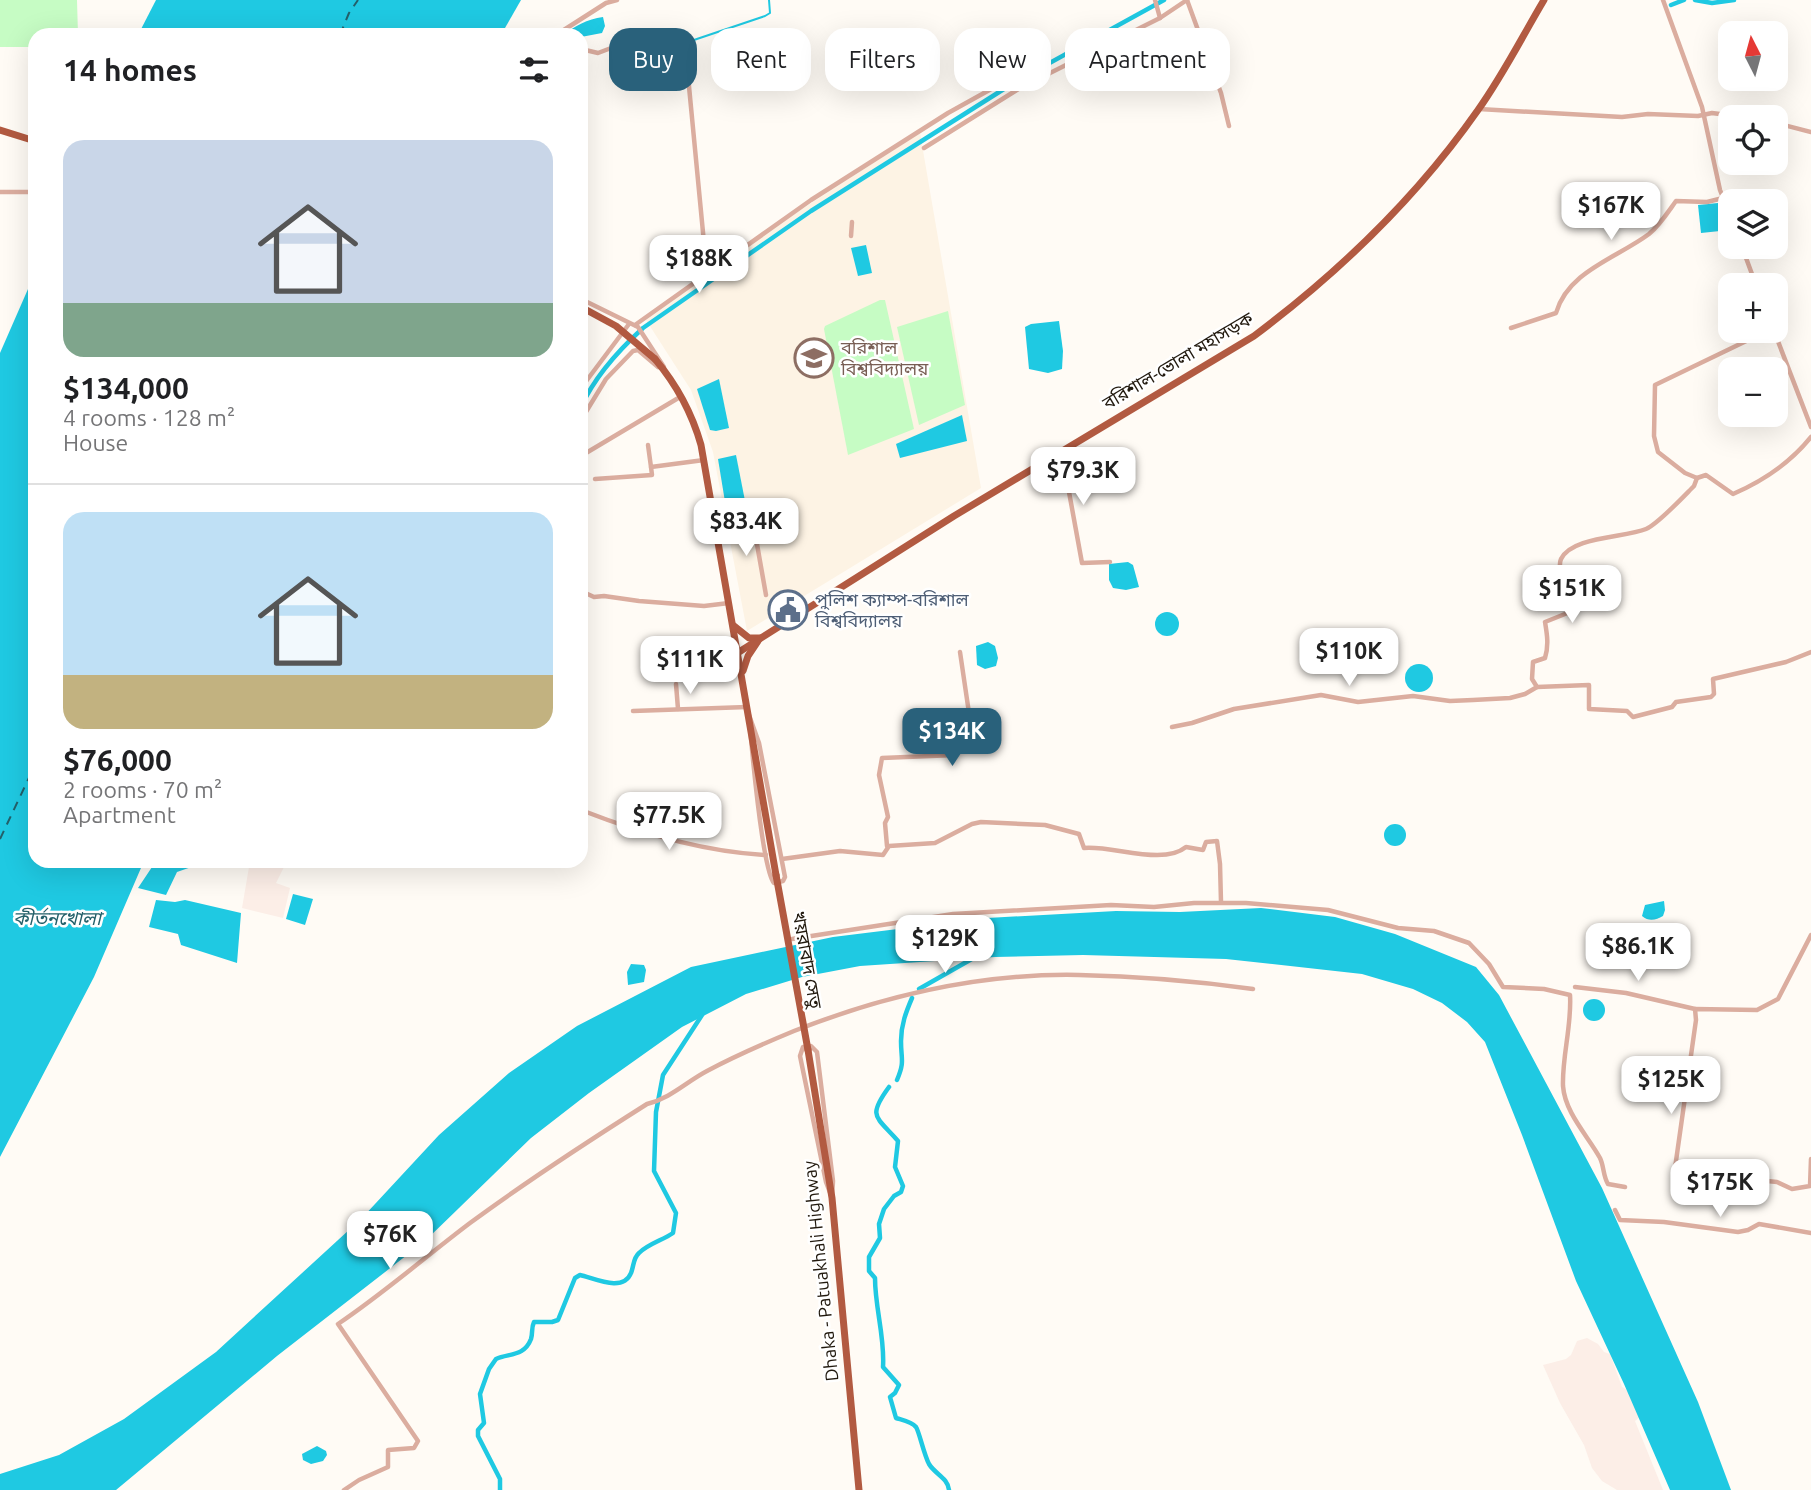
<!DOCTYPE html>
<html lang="en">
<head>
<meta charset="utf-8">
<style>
	:root { --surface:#fff; --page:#f6f6f6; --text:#202124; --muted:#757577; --line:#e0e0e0; --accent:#29617b }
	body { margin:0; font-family:Ubuntu,"Noto Sans Bengali",sans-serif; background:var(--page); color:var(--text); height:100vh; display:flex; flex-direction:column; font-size:26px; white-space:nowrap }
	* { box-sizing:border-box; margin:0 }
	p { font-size:23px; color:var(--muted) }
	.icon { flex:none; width:38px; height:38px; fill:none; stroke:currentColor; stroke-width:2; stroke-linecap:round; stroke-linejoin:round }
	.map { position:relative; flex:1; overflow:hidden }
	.sheet { position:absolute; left:28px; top:28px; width:560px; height:840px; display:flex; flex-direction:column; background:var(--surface); border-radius:21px; box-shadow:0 7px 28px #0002 }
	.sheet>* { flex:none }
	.top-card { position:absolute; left:609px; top:28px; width:665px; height:63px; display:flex; gap:14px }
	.needle { width:46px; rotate:354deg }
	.buttons { position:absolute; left:1718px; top:21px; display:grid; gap:14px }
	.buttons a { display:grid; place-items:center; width:70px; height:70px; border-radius:14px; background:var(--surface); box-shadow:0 7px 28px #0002; font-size:35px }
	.price { position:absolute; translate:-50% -60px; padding:0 16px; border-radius:14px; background:#fff; color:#222; font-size:23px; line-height:46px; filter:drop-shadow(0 2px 4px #0008) }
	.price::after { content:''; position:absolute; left:50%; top:42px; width:21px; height:16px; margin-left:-10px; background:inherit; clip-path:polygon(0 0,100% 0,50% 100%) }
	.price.selected { background:var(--accent); color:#fff }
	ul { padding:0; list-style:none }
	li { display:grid; align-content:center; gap:14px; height:371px; padding:0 35px }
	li+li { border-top:2px solid var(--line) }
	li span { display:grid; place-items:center; height:217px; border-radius:21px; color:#555 }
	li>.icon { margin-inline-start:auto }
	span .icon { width:126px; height:126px; fill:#fffc; stroke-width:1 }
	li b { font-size:30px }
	h2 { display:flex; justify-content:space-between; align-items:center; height:84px; padding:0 35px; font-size:30px }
	.chip { padding:0 24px; border-radius:21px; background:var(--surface); box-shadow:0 7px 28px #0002; font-size:24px; line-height:63px }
	.chip.selected { background:var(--accent); color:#fff }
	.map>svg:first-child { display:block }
</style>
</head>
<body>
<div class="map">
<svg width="1811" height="1490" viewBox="0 0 1811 1490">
	<rect width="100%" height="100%" fill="#fffbf5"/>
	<polygon fill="#fdf3e4" points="920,133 981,488 747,631 713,452 691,390 646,320 771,229"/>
	<g fill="#fceee7">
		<polygon points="218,861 287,861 276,883 290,888 283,918 242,908 249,867"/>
		<polygon points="1587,1338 1598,1344 1604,1352 1610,1354 1622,1387 1636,1395 1642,1415 1635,1421 1663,1490 1617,1490 1602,1481 1592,1468 1584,1445 1560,1403 1543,1365 1566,1359 1571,1355 1577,1341"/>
	</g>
	<g fill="#c6fcc4">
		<polygon points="0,0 77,0 78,35 35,35 35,47 0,47"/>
		<polygon points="880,300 885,300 914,429 848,455 824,329 825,326"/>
		<polygon points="948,311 965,405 919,425 897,327"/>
	</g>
	<g fill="#1fc9e2">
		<polygon points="156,0 521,0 501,35 138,35"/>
		<path d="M 603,17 L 605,26 L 602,33 L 581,37 L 581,35 L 563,35 C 575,26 587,19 603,17 Z"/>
		<polygon points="1718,203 1724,225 1720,231 1701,233 1698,205"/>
		<polygon points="866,245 872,273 858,276 851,248"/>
		<polygon points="35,273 35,861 144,861 94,977 0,1157 0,353"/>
		<polygon points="1059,321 1063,351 1062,369 1048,373 1029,369 1025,327 1031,324"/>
		<polygon points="719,379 729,428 716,431 710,430 697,389"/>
		<polygon points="962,415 967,441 900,458 896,444"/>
		<polygon points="736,455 747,511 727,514 718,459"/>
		<polygon points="1128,562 1133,565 1139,587 1126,590 1113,588 1109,580 1109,564"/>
		<circle cx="1167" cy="624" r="12"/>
		<polygon points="988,642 995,646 998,658 996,666 985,669 977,665 976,646"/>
		<circle cx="1419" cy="678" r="14"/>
		<circle cx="1395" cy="835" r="11"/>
		<polygon points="156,861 202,861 200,864 177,872 166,895 138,888"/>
		<polygon points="293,894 313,899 305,925 286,919"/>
		<polygon points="156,900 175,902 185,900 241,913 237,963 181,945 178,934 149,927"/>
		<path d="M 1664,901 L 1665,910 L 1663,916 C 1656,920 1649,922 1642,916 L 1645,905 Z"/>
		<polygon points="1261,908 1335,917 1395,934 1476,967 1499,995 1602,1188 1698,1402 1731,1490 1670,1490 1624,1384 1576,1281 1522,1135 1485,1042 1467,1022 1442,1003 1413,989 1362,974 1226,959 1083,955 995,957 860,966 802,977 746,994 682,1027 589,1093 531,1138 425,1241 277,1356 116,1490 0,1490 0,1474 59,1455 124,1419 216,1352 362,1218 439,1135 509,1073 577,1026 691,967 833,937 987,918 1116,911 1180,912"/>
		<polygon points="631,964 644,965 646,970 644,982 628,985 627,972"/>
		<circle cx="1594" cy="1010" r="11"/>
		<polygon points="317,1446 326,1451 327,1455 323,1461 311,1464 303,1460 302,1454"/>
	</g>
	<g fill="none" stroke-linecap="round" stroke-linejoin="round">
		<polyline stroke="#1fc9e2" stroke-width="2" points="685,43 765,16 770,13 769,0"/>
		<g stroke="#1fc9e2" stroke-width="4.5">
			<polyline points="1695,0 1712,3 1734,0"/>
			<polyline points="1671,5 1684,0"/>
			<path d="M 581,407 C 594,378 620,349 643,328 L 811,211 L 1015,82 L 1164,0"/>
			<polyline points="919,989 977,956"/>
			<path d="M 897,1080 C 905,1061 901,1060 901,1041 C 901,1025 906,1012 912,998"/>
			<path d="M 889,1087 C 867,1117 876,1116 898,1141 L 895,1167 L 903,1186 L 901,1192 L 894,1196 L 884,1209 L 879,1224 L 880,1238 L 869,1257 L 869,1271 L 875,1278 C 875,1308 885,1337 883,1367 L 899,1385 L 895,1393 L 890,1397 L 896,1418 C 902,1420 912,1422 916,1427 C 919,1431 924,1455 929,1464 C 935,1474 948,1478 949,1490"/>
			<path d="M 500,1490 L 500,1479 L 478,1436 L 478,1430 L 484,1423 L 480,1394 L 489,1369 L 496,1359 C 509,1353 524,1357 531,1339 C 533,1333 531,1328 534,1322 L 552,1322 L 558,1320 L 575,1278 L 580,1275 C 594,1278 623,1293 631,1273 C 634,1266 633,1258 639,1253 C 648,1244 663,1240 673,1233 L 676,1213 L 654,1171 L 656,1112 L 663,1075 L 702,1015"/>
		</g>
		<g stroke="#23606a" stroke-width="2" stroke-dasharray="9 7" stroke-linecap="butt">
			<polyline points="340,35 349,13 358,0"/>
			<polyline points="0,839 35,765"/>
		</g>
		<g stroke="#dbad9f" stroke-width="4.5">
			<polyline points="1155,0 1160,18"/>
			<polyline points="1187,0 1221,93 1229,126"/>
			<polyline points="1663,0 1702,107 1720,190 1731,218"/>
			<polyline points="556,35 606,3 617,0"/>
			<polyline points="581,49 598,53 640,37 674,33 684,55 688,76 707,274"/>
			<polyline points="1479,109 1622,117 1648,114 1698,116 1712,113 1743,117"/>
			<polyline points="1776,123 1811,132"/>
			<polyline points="924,148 1020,88 1160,18 1187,0"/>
			<polyline points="0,192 35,192"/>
			<polyline points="851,236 852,222"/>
			<polyline points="1742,247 1756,285"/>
			<polyline points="581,299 638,327 664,367"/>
			<polyline points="635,325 811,200 948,113 1040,62"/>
			<path d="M 1511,328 L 1556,313 C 1568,271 1617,258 1649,234 C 1660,225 1668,212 1676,201 L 1707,202 L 1723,198"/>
			<polyline points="1774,331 1811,427"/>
			<polyline points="581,388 629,324"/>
			<polyline points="581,420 606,379 633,351 638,350 658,367"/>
			<path d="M 1811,437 C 1791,462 1763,481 1733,494 L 1706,475 L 1697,478 L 1694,486 C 1684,496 1658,524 1646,529 C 1625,538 1572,536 1561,559 C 1556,569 1568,600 1570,612 L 1545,622 C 1547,634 1549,645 1545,658 L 1533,662 L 1532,679 L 1537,687 L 1589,685 L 1589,709 L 1627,711 L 1633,717 L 1672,707 L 1676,702 L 1711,697 L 1714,694 L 1713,679 L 1786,662 L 1811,652"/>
			<polyline points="648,445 651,467"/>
			<polyline points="1055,454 1067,481 1082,563 1110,562"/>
			<polyline points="581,456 680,397"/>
			<polyline points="1697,478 1685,473 1658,452 1654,436 1655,385 1767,331"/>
			<polyline points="595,479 652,475 651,467 704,460"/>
			<polyline points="752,516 766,595"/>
			<polyline points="581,591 594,597 604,596 639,601 704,606 729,603"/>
			<polyline points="676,684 678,709"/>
			<polyline points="633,711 747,707"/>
			<path d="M 749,715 L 759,743 L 785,877 L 783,881 L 774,883 C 762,869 751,740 749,715 Z"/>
			<polyline points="1172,727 1192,723 1234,709 1321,695 1358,702 1413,696 1450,701 1473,700 1510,698 1525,694 1537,687"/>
			<path d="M 581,810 C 640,833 703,852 766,855"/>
			<polyline points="887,846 885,823 888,817 879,775 882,758 955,755 954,716 969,713 960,652"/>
			<path d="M 782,859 L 840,851 L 883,855 L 889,846 L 935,843 L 972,824 L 981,822 L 1045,825 L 1079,834 L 1084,848 C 1112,845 1163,866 1186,847 L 1203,850 L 1206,842 L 1217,841 L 1220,864 L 1221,902"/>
			<polyline points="1811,935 1778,999 1757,1010 1695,1009 1696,1020 1675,1168 1719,1171 1747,1179 1777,1182 1792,1189 1810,1186 1811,1159"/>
			<path d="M 792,939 L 953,914 L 1111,905 L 1154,907 L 1194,903 L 1246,903 L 1328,910 L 1398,928 L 1434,931 L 1469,943 L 1489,964 L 1503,987 L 1544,989 L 1570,995 C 1572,1025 1562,1056 1563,1086 C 1565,1113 1588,1136 1600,1158 C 1604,1166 1603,1176 1608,1184 L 1625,1187"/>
			<polyline points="1575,987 1626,993 1695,1009"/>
			<polygon points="811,1046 817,1052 833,1181 832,1198 826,1182 800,1056 803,1047"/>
			<polyline points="1615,1210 1620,1220 1664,1222 1738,1232 1748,1230 1759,1224 1811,1233"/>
			<path d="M 344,1490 L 359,1480 L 388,1467 L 388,1450 L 414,1448 L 418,1441 L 338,1324 C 384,1293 425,1257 470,1223 C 527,1181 587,1142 647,1104 C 671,1098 686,1082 707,1071 C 735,1056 765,1043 794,1031 C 883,996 982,973 1079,975 C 1137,976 1195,981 1253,989"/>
		</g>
		<g stroke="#b25a41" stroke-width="7">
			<polyline points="0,130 35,141"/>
			<path d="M 655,359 C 676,384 692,413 701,445 L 776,875"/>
			<polyline points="734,626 749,638 760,638"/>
			<path d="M 739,652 L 954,516 L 1254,336 C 1338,273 1417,197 1478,110 C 1503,75 1522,37 1544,0"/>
			<polyline points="743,671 748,656 758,641"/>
			<polyline points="808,1050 832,1198 859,1490"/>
		</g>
		<g stroke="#b25a41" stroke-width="7">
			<polyline points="581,307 616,326 655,359"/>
			<polyline points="776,875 808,1050"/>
		</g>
	</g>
	<defs>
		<g id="university-ring" transform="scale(2.0125)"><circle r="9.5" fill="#fff" stroke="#8d6e63" stroke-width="1.5"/><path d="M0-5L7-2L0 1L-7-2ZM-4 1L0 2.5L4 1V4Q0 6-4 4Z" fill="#8d6e63"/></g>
		<g id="civic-ring" transform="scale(2.0125)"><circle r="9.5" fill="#fff" stroke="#5c6f8a" stroke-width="1.5"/><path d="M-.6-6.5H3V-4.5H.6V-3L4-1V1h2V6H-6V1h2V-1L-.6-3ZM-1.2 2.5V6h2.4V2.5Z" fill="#5c6f8a"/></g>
	</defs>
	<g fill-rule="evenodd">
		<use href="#university-ring" x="814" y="358"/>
		<use href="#civic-ring" x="788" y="610"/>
	</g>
	<g text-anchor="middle" stroke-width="5" stroke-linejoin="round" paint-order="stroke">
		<g font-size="18" fill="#785e54" stroke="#fff" text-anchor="start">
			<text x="841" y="354">বরিশাল<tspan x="841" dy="21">বিশ্ববিদ্যালয়</tspan></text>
		</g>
		<g font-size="18" fill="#21190e" stroke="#fff">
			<text transform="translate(1178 361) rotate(-31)" y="6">বরিশাল-ভোলা মহাসড়ক</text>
			<text transform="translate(807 960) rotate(80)" y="6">খয়রাবাদ সেতু</text>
			<text transform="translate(821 1271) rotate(-96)" y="6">Dhaka - Patuakhali Highway</text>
		</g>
		<g font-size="18" fill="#4e5e75" stroke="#fff" text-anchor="start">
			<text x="815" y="606">পুলিশ ক্যাম্প-বরিশাল<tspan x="815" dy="21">বিশ্ববিদ্যালয়</tspan></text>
		</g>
		<g font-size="19" font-style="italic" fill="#23606a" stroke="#fff">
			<text x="57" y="925">কীর্তনখোলা</text>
		</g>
	</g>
</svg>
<div class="buttons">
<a><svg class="needle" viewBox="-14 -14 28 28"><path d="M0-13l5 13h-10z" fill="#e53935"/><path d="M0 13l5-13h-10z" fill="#757577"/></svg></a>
<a><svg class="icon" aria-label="locate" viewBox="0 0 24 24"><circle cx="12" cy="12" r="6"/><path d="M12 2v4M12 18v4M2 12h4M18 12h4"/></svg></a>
<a><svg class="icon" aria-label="layers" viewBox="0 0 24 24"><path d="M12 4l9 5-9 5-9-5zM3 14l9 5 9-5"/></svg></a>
<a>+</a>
<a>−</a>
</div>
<b class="price" style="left:1611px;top:242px">$167K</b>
<b class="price" style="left:699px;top:295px">$188K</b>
<b class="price" style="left:1083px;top:507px">$79.3K</b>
<b class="price" style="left:746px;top:558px">$83.4K</b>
<b class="price" style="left:1572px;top:625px">$151K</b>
<b class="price" style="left:1349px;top:688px">$110K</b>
<b class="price" style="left:690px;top:696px">$111K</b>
<b class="price selected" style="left:952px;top:768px">$134K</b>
<b class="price" style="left:669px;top:852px">$77.5K</b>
<b class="price" style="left:945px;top:975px">$129K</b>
<b class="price" style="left:1638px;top:983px">$86.1K</b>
<b class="price" style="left:1671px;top:1116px">$125K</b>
<b class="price" style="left:1720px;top:1219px">$175K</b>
<b class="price" style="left:390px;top:1271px">$76K</b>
<div class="top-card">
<a class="chip selected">Buy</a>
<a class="chip">Rent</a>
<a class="chip">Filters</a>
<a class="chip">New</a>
<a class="chip">Apartment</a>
</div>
<section class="sheet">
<h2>14 homes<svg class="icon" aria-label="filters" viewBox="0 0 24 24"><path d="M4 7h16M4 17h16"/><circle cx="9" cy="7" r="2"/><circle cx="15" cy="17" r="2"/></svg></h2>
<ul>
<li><span style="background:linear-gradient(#c9d6e8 75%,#7fa58c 0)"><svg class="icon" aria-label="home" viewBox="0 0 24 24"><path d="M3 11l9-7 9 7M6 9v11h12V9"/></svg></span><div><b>$134,000</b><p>4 rooms · 128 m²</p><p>House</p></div></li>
<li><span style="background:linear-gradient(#bfe0f5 75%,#c2b280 0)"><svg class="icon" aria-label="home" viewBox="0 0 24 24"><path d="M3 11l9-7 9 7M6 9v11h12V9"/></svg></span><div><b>$76,000</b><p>2 rooms · 70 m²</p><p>Apartment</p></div></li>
</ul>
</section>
</div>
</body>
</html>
